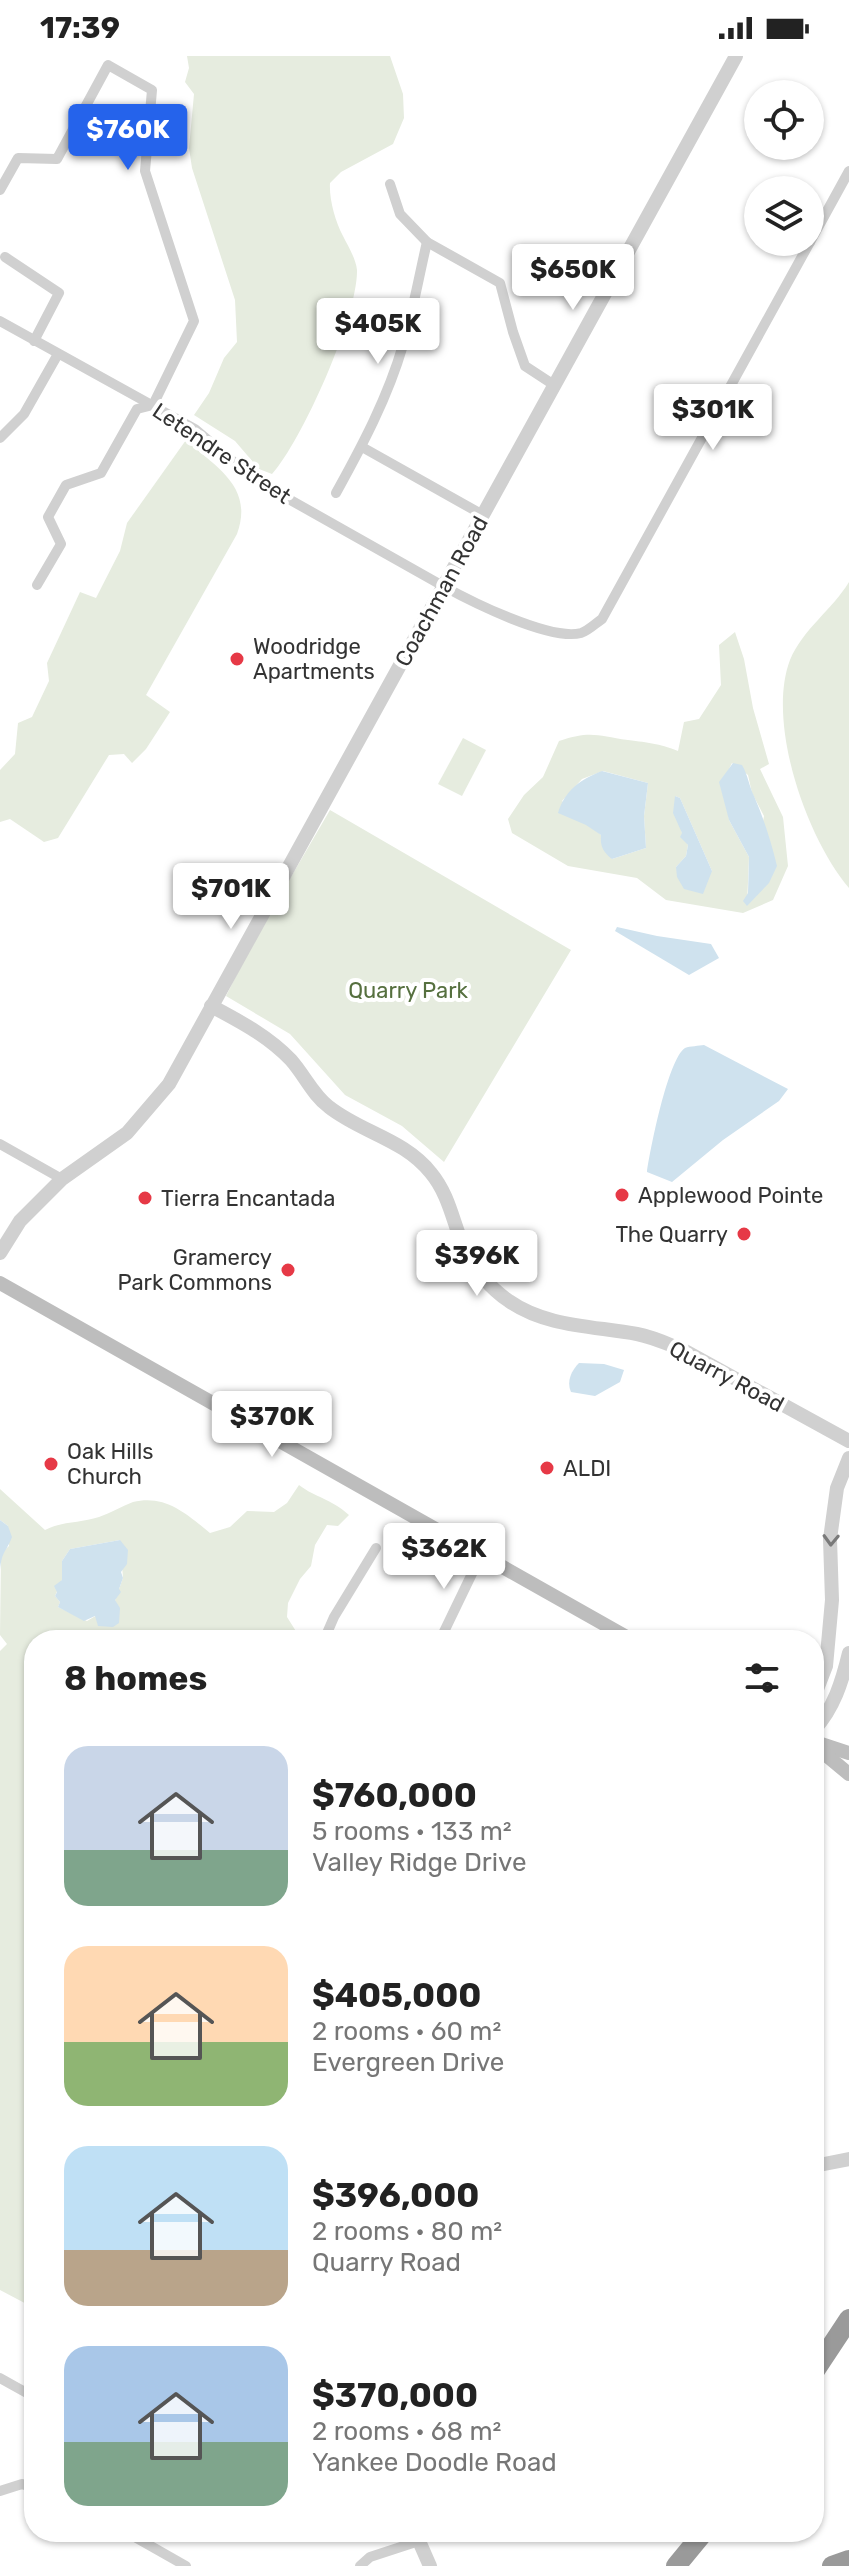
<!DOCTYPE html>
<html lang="en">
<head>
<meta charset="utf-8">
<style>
	:root { --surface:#fff; --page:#f2f2f2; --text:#222; --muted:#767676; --accent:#2563eb }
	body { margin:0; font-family:Rubik,sans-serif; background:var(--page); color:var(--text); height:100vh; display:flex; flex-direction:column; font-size:30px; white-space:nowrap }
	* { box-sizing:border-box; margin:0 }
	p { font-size:26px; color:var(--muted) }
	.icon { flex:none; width:44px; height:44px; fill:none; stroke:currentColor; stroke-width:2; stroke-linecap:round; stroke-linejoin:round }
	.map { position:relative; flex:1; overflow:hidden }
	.sheet { position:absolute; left:24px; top:1574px; width:800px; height:912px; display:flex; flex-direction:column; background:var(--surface); border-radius:32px; box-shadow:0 2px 6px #0004 }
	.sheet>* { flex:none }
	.tools { position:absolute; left:744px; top:24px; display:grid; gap:16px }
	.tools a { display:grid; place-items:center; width:80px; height:80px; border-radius:50%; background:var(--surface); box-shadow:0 2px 6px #0004; font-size:40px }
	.price { position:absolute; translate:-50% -68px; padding:0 18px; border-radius:8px; background:#fff; color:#222; font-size:26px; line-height:52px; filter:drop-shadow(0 2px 4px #0008) }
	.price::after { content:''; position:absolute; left:50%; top:48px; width:24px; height:18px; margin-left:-12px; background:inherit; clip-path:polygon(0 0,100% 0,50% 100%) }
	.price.selected { background:var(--accent); color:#fff }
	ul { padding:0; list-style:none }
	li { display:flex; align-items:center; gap:24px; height:200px; padding:0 40px }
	li span { display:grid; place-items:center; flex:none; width:224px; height:160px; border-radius:24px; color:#555 }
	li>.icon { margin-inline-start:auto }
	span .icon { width:96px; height:96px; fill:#fffc; stroke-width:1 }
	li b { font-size:34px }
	h2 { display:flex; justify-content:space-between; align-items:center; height:96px; padding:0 40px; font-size:34px }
	.status { display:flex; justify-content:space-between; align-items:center; height:56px; padding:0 40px; background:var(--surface); direction:ltr }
	.status svg { height:22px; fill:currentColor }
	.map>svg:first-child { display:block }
</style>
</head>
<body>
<div class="status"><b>17:39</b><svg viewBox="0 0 49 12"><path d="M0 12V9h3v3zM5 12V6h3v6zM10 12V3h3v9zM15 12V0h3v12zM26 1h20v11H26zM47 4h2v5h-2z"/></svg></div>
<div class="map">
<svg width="849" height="2510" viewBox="0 0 849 2510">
	<rect width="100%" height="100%" fill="#fff"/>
	<g fill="#e6ecdf" fill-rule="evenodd">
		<path d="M 187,0 L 390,0 L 403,38 L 404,62 L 393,88 L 341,116 L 330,127 C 329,143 335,165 343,180 C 348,190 356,203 357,214 C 358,259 302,385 272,418 L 259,413 L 235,385 L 194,359 L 209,337 L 224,302 L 237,286 L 235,244 L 192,112 L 189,92 L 194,38 L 185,26 L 189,12 Z"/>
		<path d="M 186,384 C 217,412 254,431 237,478 L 146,639 L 170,656 L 146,693 L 132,707 L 124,698 L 109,699 L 58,782 L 44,786 L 10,763 L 0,766 L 0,714 L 15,698 L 18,667 L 32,661 L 49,625 L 47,607 L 80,536 L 96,542 L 120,495 L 127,467 Z"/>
		<path d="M 849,526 L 849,832 C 807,783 766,667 790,604 C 803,573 832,554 849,526 Z"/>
		<path d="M 735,576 L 744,603 L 753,652 L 769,708 L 760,713 L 783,761 L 788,810 L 773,844 L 743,857 L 666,844 L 637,822 L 568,810 L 512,777 L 508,763 L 524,739 L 543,721 L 559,685 C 591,674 598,680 628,684 C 650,687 657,687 678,695 L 684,666 L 699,663 L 721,629 L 719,589 ZM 732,707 L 748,719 L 752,737 L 764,760 L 747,850 L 749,801 L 729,764 L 726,719 ZM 603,715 L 648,727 L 644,760 L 646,792 L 612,803 L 601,779 L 562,745 L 582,723 ZM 675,740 L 680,742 L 712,815 L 676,811 L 686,800 L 688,789 L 682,777 Z"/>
		<polygon points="463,682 486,694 462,740 438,728"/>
		<polygon points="330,754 571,894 444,1106 402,1070 345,1039 290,978 226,940 252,888"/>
		<path d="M 299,1429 C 316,1442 330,1442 349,1459 L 338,1470 L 327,1469 L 315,1489 L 311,1510 L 300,1523 L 288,1547 L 287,1561 L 299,1580 L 305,1584 L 34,1584 L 34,2252 L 0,2234 L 0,1595 L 7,1588 L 0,1579 L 1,1497 L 9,1490 L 8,1470 L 0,1464 L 0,1433 L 45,1474 C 63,1465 81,1467 99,1461 C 111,1457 122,1450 133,1446 C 165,1438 187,1458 210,1477 L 230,1471 L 247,1455 L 274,1456 L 287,1447 ZM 120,1484 L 123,1522 L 115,1544 L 116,1548 L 87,1565 L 58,1551 L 60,1546 L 55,1540 L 62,1524 L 62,1505 L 70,1493 Z"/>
	</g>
	<g fill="#cfe2ee">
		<path d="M 733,707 L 742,709 C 748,719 749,730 754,740 C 764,763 771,785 777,810 L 769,827 L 747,850 L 743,845 L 748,837 L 749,801 L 729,764 L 719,726 Z"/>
		<path d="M 602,715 L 648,727 L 644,760 L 646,792 L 612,803 C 603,796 600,790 601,779 L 586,769 L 558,757 C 565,734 581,723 602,715 Z"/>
		<polygon points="675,740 680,742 712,815 703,838 684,833 677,821 676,811 686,800 688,789 680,781 682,777 673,757"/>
		<polygon points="617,871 657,880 711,888 719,902 689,919 615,875"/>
		<path d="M 704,989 L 788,1033 L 779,1045 L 723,1084 L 672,1126 L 647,1116 C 650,1094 668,1003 685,992 C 690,990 699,990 704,989 Z"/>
		<path d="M 579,1307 L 604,1308 L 624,1314 L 620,1326 L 595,1340 L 571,1336 C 566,1325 572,1314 579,1307 Z"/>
		<path d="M 0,1464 L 8,1470 L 12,1481 C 6,1497 2,1494 0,1514 Z"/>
		<polygon points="120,1484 128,1494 127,1508 121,1516 123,1522 119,1533 121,1536 115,1544 120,1552 119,1567 113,1571 98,1570 95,1560 84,1565 58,1551 60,1546 55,1540 57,1536 54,1530 62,1524 62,1505 70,1493"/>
	</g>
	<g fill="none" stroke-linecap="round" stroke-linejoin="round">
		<g stroke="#d0d0d0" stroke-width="10">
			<polyline points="390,128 400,158 427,186 500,227 513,276 525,310 554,329"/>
			<polyline points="0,134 18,102 57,103 108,9 152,34 145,115 194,265 153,349 137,353 101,417 66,429 48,461 61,488 37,529"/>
			<polyline points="810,186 849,115"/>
			<polyline points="5,201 59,237 34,285"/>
			<path d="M 0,265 L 195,373 L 255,424 L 443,530 C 472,546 550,585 581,577 C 588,575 596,567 602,563 L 810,186"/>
			<polyline points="0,382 24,358 58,298"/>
			<polyline points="362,391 483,459"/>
			<path d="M 336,437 C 362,390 388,341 403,289 C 413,255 419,220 427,186"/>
			<polyline points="0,1088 62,1123"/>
			<polyline points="324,1584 334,1561 376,1492"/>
			<polyline points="440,1584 481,1499"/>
			<polyline points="0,2322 34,2341"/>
			<polyline points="0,2435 22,2428 34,2432"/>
			<polyline points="126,2476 186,2510"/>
			<polyline points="360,2510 370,2501 419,2485"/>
		</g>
		<g stroke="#d0d0d0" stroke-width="14">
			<path d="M 211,950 C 241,966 268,980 291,1004 C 305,1020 313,1039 329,1051 C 362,1077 404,1083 431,1117 C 450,1140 453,1168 465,1194 C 474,1213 491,1233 509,1245 C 546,1271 594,1270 637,1278 C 653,1281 668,1288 683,1294 L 849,1385"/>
			<polyline points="0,1197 20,1165 62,1123 127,1077 169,1028 736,0"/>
			<polyline points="814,1641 826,1610 832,1544 830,1483 837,1432 849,1402"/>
			<path d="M 814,1674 C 834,1652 842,1626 849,1597"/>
			<polyline points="814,2110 849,2103"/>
			<polyline points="419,2476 419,2485 430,2510"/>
		</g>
		<g stroke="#bdbdbd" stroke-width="14">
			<polyline points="0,1227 632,1584"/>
			<polyline points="815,1686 849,1697"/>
			<polyline points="814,1689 849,1718"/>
		</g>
		<g stroke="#9a9a9a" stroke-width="20">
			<polyline points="814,2316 849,2263"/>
			<polyline points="676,2510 704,2476"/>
			<polyline points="832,2510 849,2504"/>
		</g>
	</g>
	<defs><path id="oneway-chevron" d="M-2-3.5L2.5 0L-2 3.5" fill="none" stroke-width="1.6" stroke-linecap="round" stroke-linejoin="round" transform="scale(2)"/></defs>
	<use stroke="#7a7a7a" href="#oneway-chevron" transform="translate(831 1484) rotate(92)"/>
	<g fill="#e63946" stroke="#fff" stroke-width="3">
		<circle cx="237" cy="603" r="8"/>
		<circle cx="622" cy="1139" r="8"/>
		<circle cx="145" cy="1142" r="8"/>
		<circle cx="744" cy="1178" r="8"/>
		<circle cx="288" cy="1214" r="8"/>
		<circle cx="51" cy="1408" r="8"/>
		<circle cx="547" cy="1412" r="8"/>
	</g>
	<g text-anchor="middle" stroke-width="8" stroke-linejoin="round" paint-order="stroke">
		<g font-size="22" fill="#333" stroke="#fff">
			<text transform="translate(222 397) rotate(34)" y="8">Letendre Street</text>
			<text transform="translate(441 535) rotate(-61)" y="8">Coachman Road</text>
			<text transform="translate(727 1320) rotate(28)" y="8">Quarry Road</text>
		</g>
		<g font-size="22" fill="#333" stroke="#fff" text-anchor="start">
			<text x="253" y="598">Woodridge<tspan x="253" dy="25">Apartments</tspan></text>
			<text x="638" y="1147">Applewood Pointe</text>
			<text x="161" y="1150">Tierra Encantada</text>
			<text x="728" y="1186" text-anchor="end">The Quarry</text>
			<text x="272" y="1209" text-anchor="end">Gramercy<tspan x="272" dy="25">Park Commons</tspan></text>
			<text x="67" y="1403">Oak Hills<tspan x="67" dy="25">Church</tspan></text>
			<text x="563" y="1420">ALDI</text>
		</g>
		<g font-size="22" fill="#56703f" stroke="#fff">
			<text x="408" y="942">Quarry Park</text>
		</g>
	</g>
</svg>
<div class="tools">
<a><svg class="icon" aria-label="locate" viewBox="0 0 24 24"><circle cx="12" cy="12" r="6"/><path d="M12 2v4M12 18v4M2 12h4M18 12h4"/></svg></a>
<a><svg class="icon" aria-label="layers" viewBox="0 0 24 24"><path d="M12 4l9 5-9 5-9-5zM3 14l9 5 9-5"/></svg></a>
</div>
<b class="price selected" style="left:128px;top:116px">$760K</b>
<b class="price" style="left:573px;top:256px">$650K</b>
<b class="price" style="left:378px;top:310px">$405K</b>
<b class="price" style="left:713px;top:396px">$301K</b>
<b class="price" style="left:231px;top:875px">$701K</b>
<b class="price" style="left:477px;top:1242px">$396K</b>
<b class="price" style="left:272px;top:1403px">$370K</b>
<b class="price" style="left:444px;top:1535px">$362K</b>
<section class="sheet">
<h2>8 homes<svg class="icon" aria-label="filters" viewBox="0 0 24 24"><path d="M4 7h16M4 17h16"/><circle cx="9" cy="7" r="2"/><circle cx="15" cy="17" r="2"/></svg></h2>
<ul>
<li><span style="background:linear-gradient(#c9d6e8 65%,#7fa58c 0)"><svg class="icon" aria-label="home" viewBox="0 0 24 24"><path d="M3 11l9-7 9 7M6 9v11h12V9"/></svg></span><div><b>$760,000</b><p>5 rooms · 133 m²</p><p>Valley Ridge Drive</p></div></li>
<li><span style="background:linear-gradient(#ffd9b3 60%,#8fb573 0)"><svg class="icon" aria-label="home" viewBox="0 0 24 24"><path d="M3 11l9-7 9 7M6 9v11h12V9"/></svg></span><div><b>$405,000</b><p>2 rooms · 60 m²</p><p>Evergreen Drive</p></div></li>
<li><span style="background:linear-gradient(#bfe0f5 65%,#b9a48a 0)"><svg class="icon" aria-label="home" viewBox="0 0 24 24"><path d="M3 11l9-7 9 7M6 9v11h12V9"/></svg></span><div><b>$396,000</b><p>2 rooms · 80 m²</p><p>Quarry Road</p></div></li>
<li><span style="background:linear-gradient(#a9c7e8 60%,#7fa58c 0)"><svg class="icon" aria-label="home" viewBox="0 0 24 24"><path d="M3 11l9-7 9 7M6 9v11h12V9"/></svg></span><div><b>$370,000</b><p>2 rooms · 68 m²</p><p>Yankee Doodle Road</p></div></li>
</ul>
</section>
</div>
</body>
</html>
